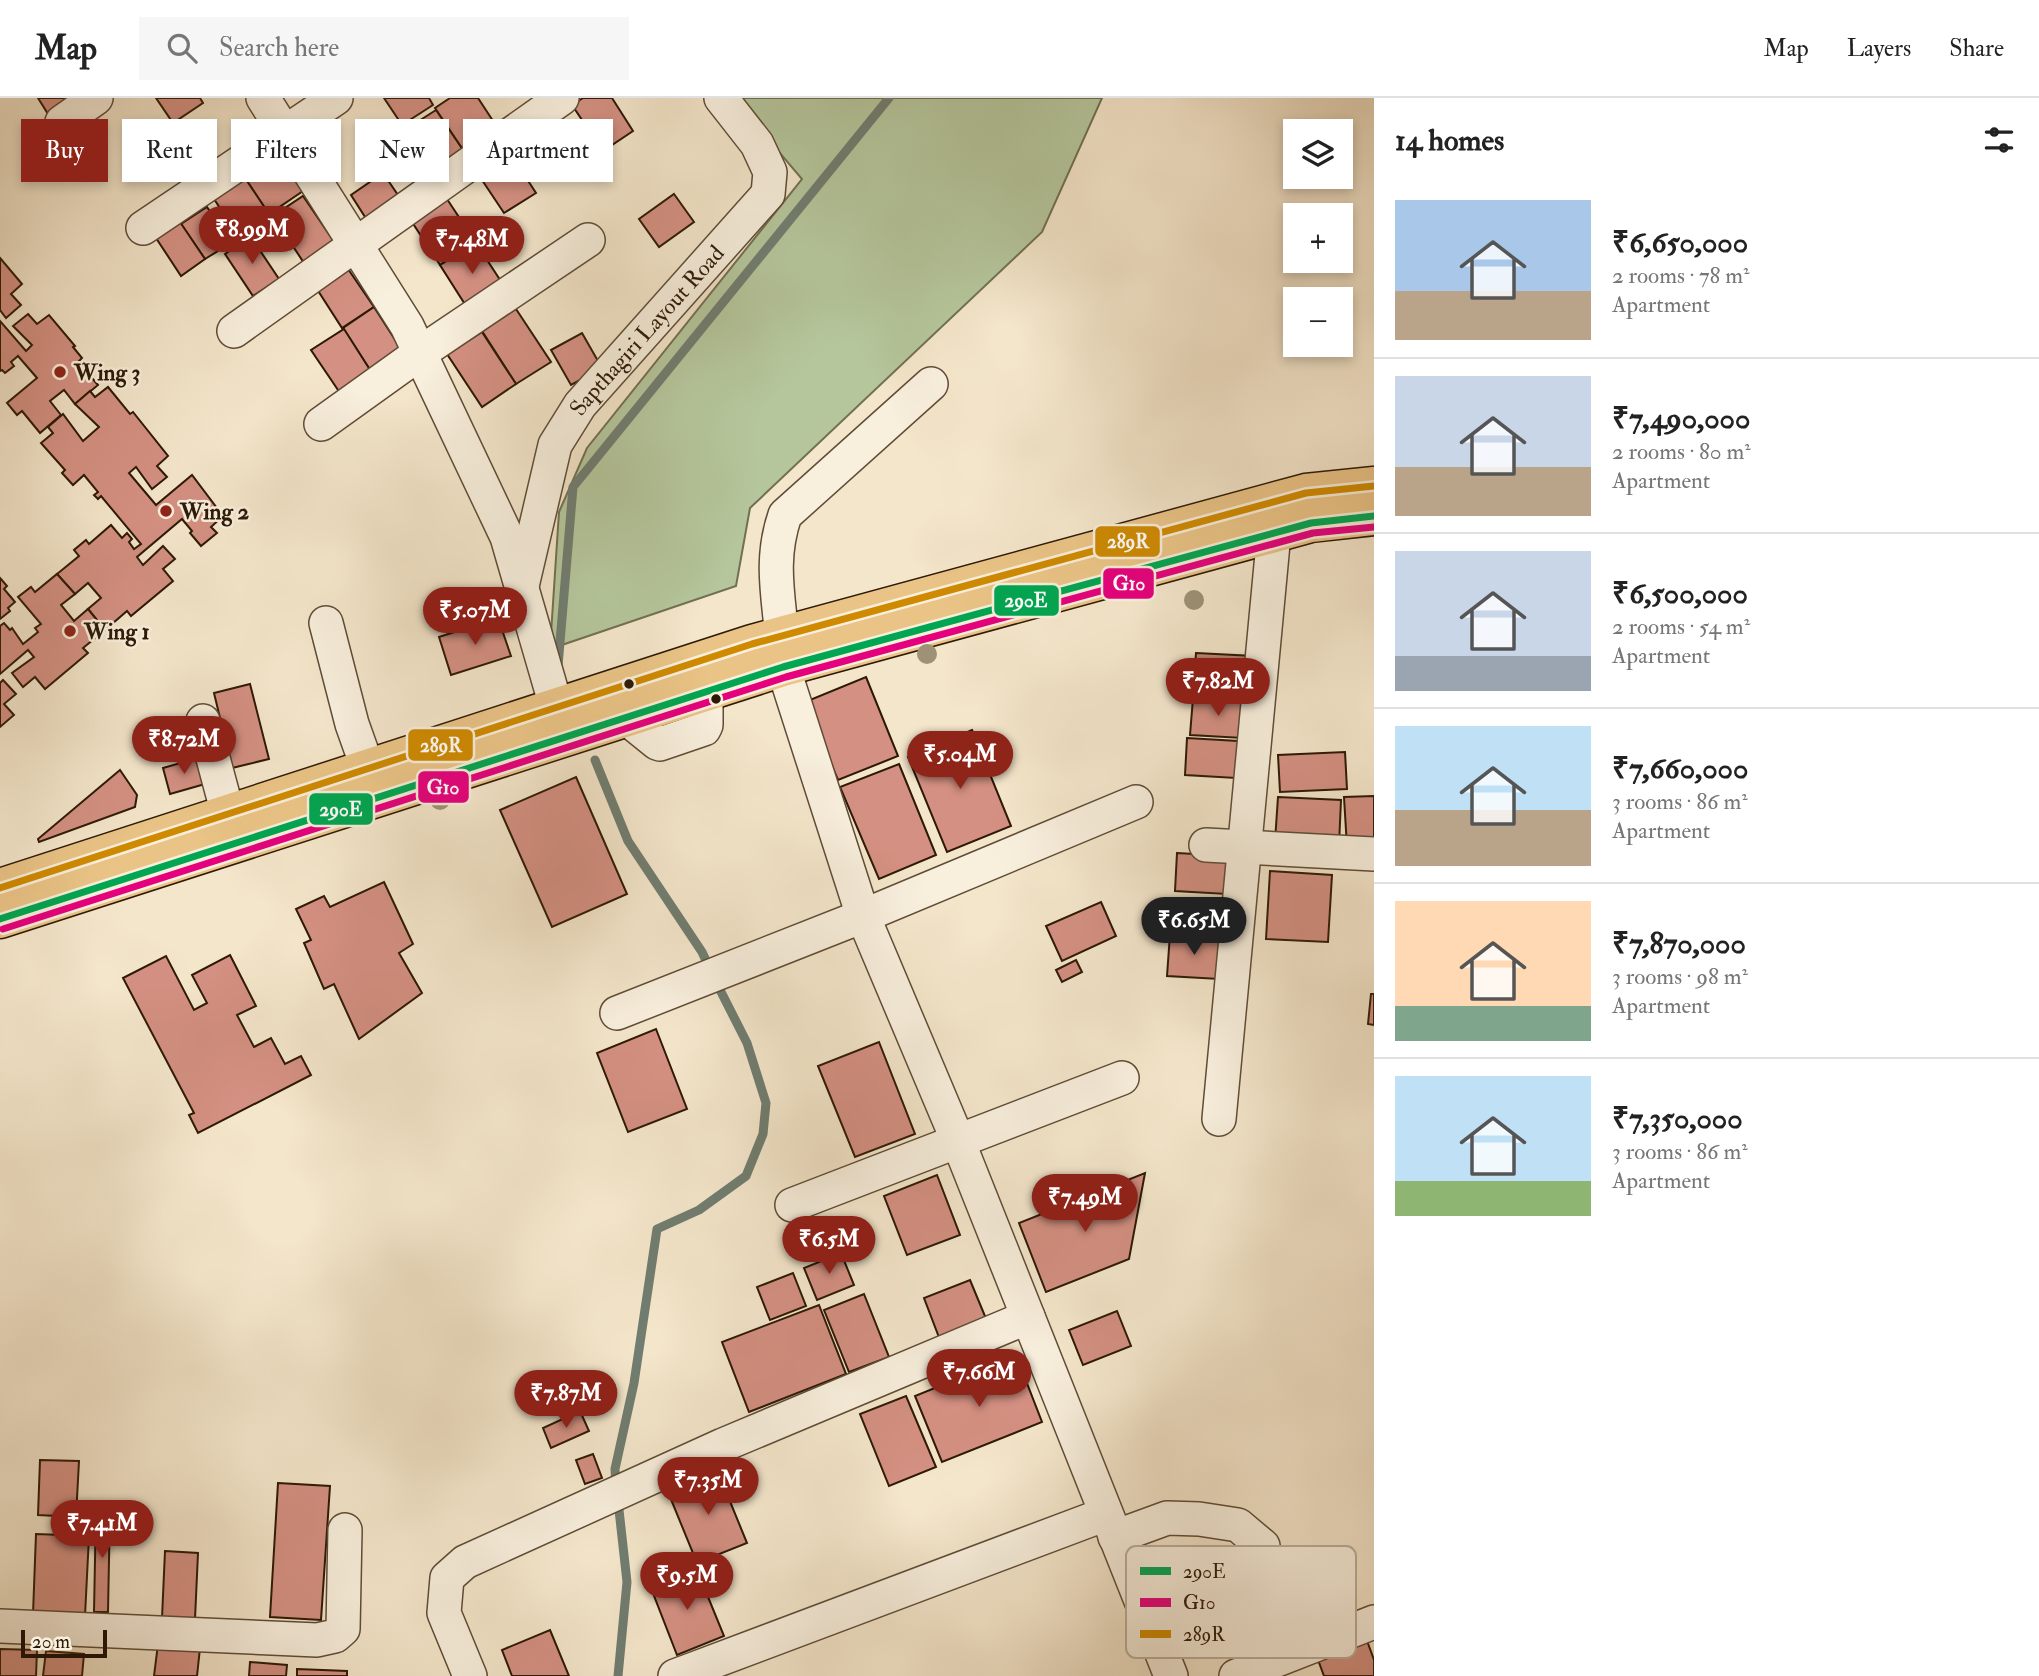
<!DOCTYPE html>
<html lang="en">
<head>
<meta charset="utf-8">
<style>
	:root { --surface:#fff; --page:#f6f6f6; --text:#222; --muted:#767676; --line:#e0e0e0; --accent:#8f2418 }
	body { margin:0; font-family:"IM FELL Double Pica",serif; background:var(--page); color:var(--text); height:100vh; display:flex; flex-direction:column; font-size:26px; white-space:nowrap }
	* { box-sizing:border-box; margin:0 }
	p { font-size:23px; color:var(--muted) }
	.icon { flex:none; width:38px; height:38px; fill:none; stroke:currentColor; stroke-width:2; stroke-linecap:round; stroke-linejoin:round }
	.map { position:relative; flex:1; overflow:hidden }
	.details { display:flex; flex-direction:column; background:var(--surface); width:665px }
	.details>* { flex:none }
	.banner { position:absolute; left:21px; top:21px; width:665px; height:63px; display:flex; gap:14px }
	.tools { position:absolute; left:1283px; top:21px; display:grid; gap:14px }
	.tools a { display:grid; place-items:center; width:70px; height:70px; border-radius:0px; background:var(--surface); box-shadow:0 4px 10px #0003; font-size:35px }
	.scale { position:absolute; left:21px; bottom:18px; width:86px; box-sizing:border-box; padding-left:7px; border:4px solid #2d1906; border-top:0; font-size:19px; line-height:24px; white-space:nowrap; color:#2d1906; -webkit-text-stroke:5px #f8efdd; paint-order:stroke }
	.price { position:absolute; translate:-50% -60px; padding:0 16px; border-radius:24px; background:var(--accent); color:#fff; font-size:23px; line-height:46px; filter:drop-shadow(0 2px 4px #0008) }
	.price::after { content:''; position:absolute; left:50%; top:42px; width:21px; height:16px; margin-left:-10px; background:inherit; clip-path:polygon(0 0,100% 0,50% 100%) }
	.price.on { background:#222; color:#fff }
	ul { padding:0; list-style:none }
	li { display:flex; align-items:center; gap:21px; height:175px; padding:0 21px }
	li+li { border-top:2px solid var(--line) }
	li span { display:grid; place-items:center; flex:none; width:196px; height:140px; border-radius:0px; color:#555 }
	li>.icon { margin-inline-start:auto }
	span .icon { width:84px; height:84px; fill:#fffc; stroke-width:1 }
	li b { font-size:30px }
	h2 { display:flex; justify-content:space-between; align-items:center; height:84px; padding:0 21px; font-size:30px }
	.pill { padding:0 24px; border-radius:0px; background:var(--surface); box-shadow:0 4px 10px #0003; font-size:24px; line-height:63px }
	.pill.on { background:var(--accent); color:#fff }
	header { display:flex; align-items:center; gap:42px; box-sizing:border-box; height:98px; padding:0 35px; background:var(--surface); border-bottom:2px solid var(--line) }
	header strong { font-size:33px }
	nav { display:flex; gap:38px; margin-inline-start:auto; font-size:24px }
	.search { width:490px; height:63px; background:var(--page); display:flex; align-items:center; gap:18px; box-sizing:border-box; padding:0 24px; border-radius:0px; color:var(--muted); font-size:26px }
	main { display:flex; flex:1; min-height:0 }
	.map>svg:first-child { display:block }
</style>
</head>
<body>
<header>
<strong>Map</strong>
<div class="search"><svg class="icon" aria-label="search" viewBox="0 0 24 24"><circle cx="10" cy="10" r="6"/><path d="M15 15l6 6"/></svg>Search here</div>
<nav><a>Map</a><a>Layers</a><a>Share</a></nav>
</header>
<main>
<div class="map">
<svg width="1374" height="1578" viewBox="0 0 1374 1578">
	<rect width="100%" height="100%" fill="#f4e6cb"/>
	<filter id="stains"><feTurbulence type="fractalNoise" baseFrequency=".00286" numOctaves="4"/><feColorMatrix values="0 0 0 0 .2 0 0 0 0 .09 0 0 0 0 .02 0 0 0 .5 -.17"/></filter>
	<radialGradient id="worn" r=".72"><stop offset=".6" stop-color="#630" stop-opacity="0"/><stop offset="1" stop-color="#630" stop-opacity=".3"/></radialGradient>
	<polygon fill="#b5c69c" stroke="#717051" stroke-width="2" points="733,0 1102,0 1042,134 750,410 736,488 550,551 559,414 587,350 802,81"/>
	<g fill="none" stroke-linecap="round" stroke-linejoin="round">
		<g stroke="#707d70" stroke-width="9">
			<polyline points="558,568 573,389 889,0"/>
			<polyline points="595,662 628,743 702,854 710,871"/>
			<polyline points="616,1389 615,1371 634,1285 657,1131 699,1112 746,1078 763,1036 766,1005 747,945 716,884"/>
			<polyline points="618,1403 627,1484 618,1578"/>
		</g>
	</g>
	<g fill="#d49082" stroke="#2d1906" stroke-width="2">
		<polygon points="38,0 71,0 48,16"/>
		<polygon points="156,0 200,0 203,5 173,25"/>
		<polygon points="384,0 429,0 433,7 402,27"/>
		<polygon points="450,0 478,0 497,29 463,52 435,10"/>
		<polygon points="583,0 612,0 633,33 603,53 572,7"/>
		<polygon points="436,12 463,52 426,75 400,35"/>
		<polygon points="277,54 303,93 269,116 243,77"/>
		<polygon points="510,55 536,95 504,115 478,76"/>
		<polygon points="383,75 400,100 367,122 351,97"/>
		<polygon points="243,77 269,116 238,137 212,98"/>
		<polygon points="674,96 694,124 659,149 639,121"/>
		<polygon points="303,98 335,145 304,165 273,118"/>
		<polygon points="445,98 476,145 440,167 410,121"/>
		<polygon points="207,109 231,145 205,161 181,126"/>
		<polygon points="180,124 205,161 181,178 156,140"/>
		<polygon points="251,139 279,181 253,198 225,156"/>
		<polygon points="476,145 504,188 468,211 440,167"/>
		<polygon points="0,160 22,186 11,196 21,207 6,220 0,212"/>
		<polygon points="346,168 374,209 342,230 315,188"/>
		<polygon points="374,209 403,254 372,275 343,230"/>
		<polygon points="516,211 551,264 516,286 482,233"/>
		<polygon points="28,216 37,226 49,217 75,248 73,249 82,260 78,264 98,287 75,306 64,292 50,303 61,317 40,335 22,313 17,317 7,305 37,280 18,258 11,264 14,268 5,275 2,272 0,273 0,223 26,253 32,247 13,228"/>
		<polygon points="344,231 372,275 340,295 311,252"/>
		<polygon points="482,234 516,286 482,309 447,256"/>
		<polygon points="582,235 602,270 571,287 551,252"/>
		<polygon points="108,289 130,316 133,314 168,358 157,368 167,379 152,391 136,369 129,375 156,407 192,377 223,418 211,429 217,435 201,448 190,435 192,433 182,421 137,459 143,467 163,448 175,461 163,471 173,483 131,518 127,513 105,532 88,511 101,500 88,485 75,496 57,476 79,458 74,452 86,442 89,446 111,427 122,440 127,435 132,441 129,444 134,451 141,446 101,398 98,401 94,397 98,394 84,377 73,387 62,375 65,372 41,345 53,335 48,329 63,316 83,343 99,329 75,306 90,293 95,299"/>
		<polygon points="57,476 75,496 61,507 74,523 88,511 105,532 83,550 88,555 45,591 35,579 23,589 12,575 34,559 28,552 0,576 0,528 4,525 10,532 12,530 23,546 38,534 35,530 41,526 18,499 31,489 35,494"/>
		<polygon points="0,480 7,488 4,491 15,504 8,510 10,513 0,521"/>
		<polygon points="498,520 511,558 451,577 439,539"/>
		<polygon points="1196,555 1254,558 1251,599 1193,595"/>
		<polygon points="866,579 898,658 838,682 805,604"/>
		<polygon points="3,582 16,596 4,606 14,617 0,629 0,585"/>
		<polygon points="250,586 269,661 232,670 214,595"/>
		<polygon points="1193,600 1245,603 1243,640 1190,637"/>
		<polygon points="972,632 1011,728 947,754 908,659"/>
		<polygon points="1187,640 1238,643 1236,680 1185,677"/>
		<polygon points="1345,654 1347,691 1280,694 1278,657"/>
		<polygon points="198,660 205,686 170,696 163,670"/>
		<polygon points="899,666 936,757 879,781 840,689"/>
		<polygon points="120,672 137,697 135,709 39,744 38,741"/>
		<polygon points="576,679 627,796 552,829 500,712"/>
		<polygon points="1374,698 1374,748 1347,749 1344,699"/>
		<polygon points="1278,699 1341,702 1339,747 1275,743"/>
		<polygon points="1177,755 1229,758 1227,796 1175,793"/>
		<polygon points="1270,773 1332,777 1328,844 1266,841"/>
		<polygon points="384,784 413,846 399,855 422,895 359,941 334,886 324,891 304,845 311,842 296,811 324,798 330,809"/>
		<polygon points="1101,804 1116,838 1062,863 1046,828"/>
		<polygon points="1170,836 1222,839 1219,881 1167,878"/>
		<polygon points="230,857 256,908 237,917 254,949 271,940 285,966 301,958 311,977 198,1035 189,1017 194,1015 123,880 166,858 194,912 207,905 192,877"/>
		<polygon points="1076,862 1082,874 1062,884 1056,872"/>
		<polygon points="1371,896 1374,896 1374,927 1368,926"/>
		<polygon points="656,931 687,1011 628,1034 597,955"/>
		<polygon points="879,944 915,1036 855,1059 818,968"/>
		<polygon points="1145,1075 1129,1161 1046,1194 1019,1125"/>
		<polygon points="937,1077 960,1137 907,1157 884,1098"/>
		<polygon points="841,1155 854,1187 817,1202 804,1170"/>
		<polygon points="793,1175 806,1208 770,1222 757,1189"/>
		<polygon points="970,1182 987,1223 940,1242 924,1200"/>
		<polygon points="864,1196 889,1259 849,1274 824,1212"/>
		<polygon points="819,1207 846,1276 749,1314 722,1244"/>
		<polygon points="1117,1213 1131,1248 1083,1267 1069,1232"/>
		<polygon points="1016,1257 1042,1324 942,1364 915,1298"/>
		<polygon points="906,1298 936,1369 889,1388 860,1316"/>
		<polygon points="580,1313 589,1333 551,1350 543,1330"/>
		<polygon points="593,1356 602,1380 585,1386 576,1362"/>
		<polygon points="40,1362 79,1363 76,1419 38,1417"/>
		<polygon points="718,1374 747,1445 697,1465 668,1394"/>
		<polygon points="278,1385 330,1388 321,1522 270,1519"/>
		<polygon points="96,1410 110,1410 108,1514 94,1514"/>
		<polygon points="36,1436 89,1438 85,1518 33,1516"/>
		<polygon points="165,1453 198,1455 195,1521 162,1520"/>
		<polygon points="697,1472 724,1538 677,1557 651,1490"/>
		<polygon points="550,1532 569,1578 512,1578 502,1552"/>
		<polygon points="1366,1540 1374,1562 1374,1578 1324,1578 1317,1559"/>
		<polygon points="158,1546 200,1550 197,1578 154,1578"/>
		<polygon points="0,1551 37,1552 36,1578 0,1578"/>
		<polygon points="46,1553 84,1556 82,1578 43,1578"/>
		<polygon points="250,1564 287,1567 286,1578 249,1578"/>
		<polygon points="297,1571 347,1573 347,1578 297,1578"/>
	</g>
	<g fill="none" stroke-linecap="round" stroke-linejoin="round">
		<g stroke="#5f4c37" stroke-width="36">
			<g id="minor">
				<polyline points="263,0 407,228 507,439 563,632"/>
				<polyline points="62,24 96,0"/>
				<polyline points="143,130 336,0"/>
				<polyline points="234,233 562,0"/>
				<path d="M 931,286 L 785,417 C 766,472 784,514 783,569 L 863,818 L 958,1043 L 1171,1578"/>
				<polyline points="321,326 420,255 588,142"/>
				<path id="s1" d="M 522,488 L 555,347 L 580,307 L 768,96 L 770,74 L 757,46 L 721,0"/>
				<polyline points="326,525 352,626 368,671"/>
				<polyline points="626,620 657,645 660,646 704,631 706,627 706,593"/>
				<polyline points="203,623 228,716"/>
				<polyline points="1206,747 1374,756"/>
				<polyline points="617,915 863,818 1136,704"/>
				<polyline points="1219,1021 1274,435"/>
				<polyline points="792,1107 1122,980"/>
				<polyline points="1115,1439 1167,1420 1199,1421 1238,1427 1263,1448"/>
				<polyline points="0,1528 317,1542 335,1538 343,1531 345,1432"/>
				<polyline points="470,1578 444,1515 447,1480 465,1464 723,1347 1028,1219"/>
				<polyline points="675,1578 1106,1416"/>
				<polyline points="1236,1578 1374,1524"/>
			</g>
		</g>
		<g stroke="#2d1906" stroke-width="41">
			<g id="major">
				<polyline points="0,790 752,546 1306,395 1374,388"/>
				<polyline points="0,821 783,569 1311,425 1374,418"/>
			</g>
		</g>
		<use href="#minor" stroke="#f8efdd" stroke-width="33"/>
		<use href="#major" stroke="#eac386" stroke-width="38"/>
		<g stroke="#f8efdd" stroke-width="12">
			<polyline id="bus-1" points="0,821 783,569 1311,425 1374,418"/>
		</g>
		<g stroke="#f8efdd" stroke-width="12">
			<polyline id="bus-2" points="3,831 786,579 1313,435 1374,429"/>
		</g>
		<g stroke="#f8efdd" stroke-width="12">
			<polyline id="bus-3" points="0,790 752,546 1306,395 1374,388"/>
		</g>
		<use href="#bus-1" stroke="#00a651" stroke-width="7"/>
		<use href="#bus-2" stroke="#e5007d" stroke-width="7"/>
		<use href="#bus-3" stroke="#cf8a01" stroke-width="7"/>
	</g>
	<g fill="#9d9277">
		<circle cx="1194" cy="502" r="10"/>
		<circle cx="927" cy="556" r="10"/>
		<circle cx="440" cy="702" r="10"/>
	</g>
	<g fill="#8f2418" stroke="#f8efdd" stroke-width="2.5">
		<circle cx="60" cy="274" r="7"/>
		<circle cx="166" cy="413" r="7"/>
		<circle cx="70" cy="533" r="7"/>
	</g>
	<g fill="#2d1906" stroke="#f8efdd" stroke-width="2.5">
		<circle cx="629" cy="586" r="6"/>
		<circle cx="716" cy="601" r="6"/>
	</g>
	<g text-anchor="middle" stroke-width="5" stroke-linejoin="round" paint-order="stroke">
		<g font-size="23" fill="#2d1906" stroke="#f8efdd">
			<text dy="8" stroke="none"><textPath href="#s1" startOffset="292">Sapthagiri Layout Road</textPath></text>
		</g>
		<g font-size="23" font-weight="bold" fill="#2d1906" stroke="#f8efdd" text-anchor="start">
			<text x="74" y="282">Wing 3</text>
			<text x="180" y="421">Wing 2</text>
			<text x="84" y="541">Wing 1</text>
		</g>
	</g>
	<rect x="1126" y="1448" width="230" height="112" rx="10" fill="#f8efdd" stroke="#bbaf9c" stroke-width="2"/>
	<rect x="1140" y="1469" width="31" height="8" fill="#00a651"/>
	<rect x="1140" y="1500" width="31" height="9" fill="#e5007d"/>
	<rect x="1140" y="1532" width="31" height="8" fill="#cf8a01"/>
	<g font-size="19" fill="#2d1906">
		<text x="1183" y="1480">290E</text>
		<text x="1183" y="1511">G10</text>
		<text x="1183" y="1543">289R</text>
	</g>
	<g stroke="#f8efdd" stroke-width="2.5">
		<rect x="1094" y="427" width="67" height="33" rx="7" fill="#cf8a01"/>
		<rect x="1102" y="469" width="53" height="33" rx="7" fill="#e5007d"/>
		<rect x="993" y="486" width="67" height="33" rx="7" fill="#00a651"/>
		<rect x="407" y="630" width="67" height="34" rx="7" fill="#cf8a01"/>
		<rect x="417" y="672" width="53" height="34" rx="7" fill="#e5007d"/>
		<rect x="308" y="694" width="66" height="34" rx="7" fill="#00a651"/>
	</g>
	<g font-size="19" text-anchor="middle" font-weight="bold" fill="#fff">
		<text x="1128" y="450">289R</text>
		<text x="1129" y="492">G10</text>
		<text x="1026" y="509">290E</text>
		<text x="441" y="654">289R</text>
		<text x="443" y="696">G10</text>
		<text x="341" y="718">290E</text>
	</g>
	<rect width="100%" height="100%" filter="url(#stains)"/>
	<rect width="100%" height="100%" fill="url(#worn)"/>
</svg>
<div class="tools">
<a><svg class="icon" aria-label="layers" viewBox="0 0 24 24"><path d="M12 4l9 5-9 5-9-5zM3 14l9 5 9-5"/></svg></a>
<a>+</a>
<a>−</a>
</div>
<div class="scale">20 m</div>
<b class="price" style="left:252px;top:168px">₹8.99M</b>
<b class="price" style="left:472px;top:178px">₹7.48M</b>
<b class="price" style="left:475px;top:549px">₹5.07M</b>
<b class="price" style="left:1218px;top:620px">₹7.82M</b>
<b class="price" style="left:184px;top:678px">₹8.72M</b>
<b class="price" style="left:960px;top:693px">₹5.04M</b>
<b class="price on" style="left:1194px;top:859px">₹6.65M</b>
<b class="price" style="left:1085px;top:1136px">₹7.49M</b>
<b class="price" style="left:829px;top:1178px">₹6.5M</b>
<b class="price" style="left:979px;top:1311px">₹7.66M</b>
<b class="price" style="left:566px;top:1332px">₹7.87M</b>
<b class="price" style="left:708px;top:1419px">₹7.35M</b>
<b class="price" style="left:102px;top:1462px">₹7.41M</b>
<b class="price" style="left:687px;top:1514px">₹9.5M</b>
<div class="banner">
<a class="pill on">Buy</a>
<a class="pill">Rent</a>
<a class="pill">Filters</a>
<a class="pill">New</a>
<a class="pill">Apartment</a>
</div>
</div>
<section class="details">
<h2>14 homes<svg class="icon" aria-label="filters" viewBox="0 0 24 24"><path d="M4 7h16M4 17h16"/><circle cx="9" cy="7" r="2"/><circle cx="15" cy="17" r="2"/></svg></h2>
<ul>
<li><span style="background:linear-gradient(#a9c7e8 65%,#b9a48a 0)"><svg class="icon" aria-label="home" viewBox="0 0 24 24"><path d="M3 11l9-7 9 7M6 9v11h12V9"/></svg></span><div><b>₹6,650,000</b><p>2 rooms · 78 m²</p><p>Apartment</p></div></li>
<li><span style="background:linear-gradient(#c9d6e8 65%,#b9a48a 0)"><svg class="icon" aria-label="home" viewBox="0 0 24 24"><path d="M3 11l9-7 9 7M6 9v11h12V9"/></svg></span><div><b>₹7,490,000</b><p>2 rooms · 80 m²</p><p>Apartment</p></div></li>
<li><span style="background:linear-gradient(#c9d6e8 75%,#9aa5b1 0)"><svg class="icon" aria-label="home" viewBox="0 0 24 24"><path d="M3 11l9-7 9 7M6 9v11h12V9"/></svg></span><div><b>₹6,500,000</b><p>2 rooms · 54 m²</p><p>Apartment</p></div></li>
<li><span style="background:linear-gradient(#bfe0f5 60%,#b9a48a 0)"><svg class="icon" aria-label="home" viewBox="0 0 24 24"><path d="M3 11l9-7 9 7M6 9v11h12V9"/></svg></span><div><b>₹7,660,000</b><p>3 rooms · 86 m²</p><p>Apartment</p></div></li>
<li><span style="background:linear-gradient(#ffd9b3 75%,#7fa58c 0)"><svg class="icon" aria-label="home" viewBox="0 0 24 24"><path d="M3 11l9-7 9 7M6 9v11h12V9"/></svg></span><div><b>₹7,870,000</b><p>3 rooms · 98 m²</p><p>Apartment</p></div></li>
<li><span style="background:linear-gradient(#bfe0f5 75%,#8fb573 0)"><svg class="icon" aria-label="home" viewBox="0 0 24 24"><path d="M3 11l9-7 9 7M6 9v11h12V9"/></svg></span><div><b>₹7,350,000</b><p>3 rooms · 86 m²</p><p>Apartment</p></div></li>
</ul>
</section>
</main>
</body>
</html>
